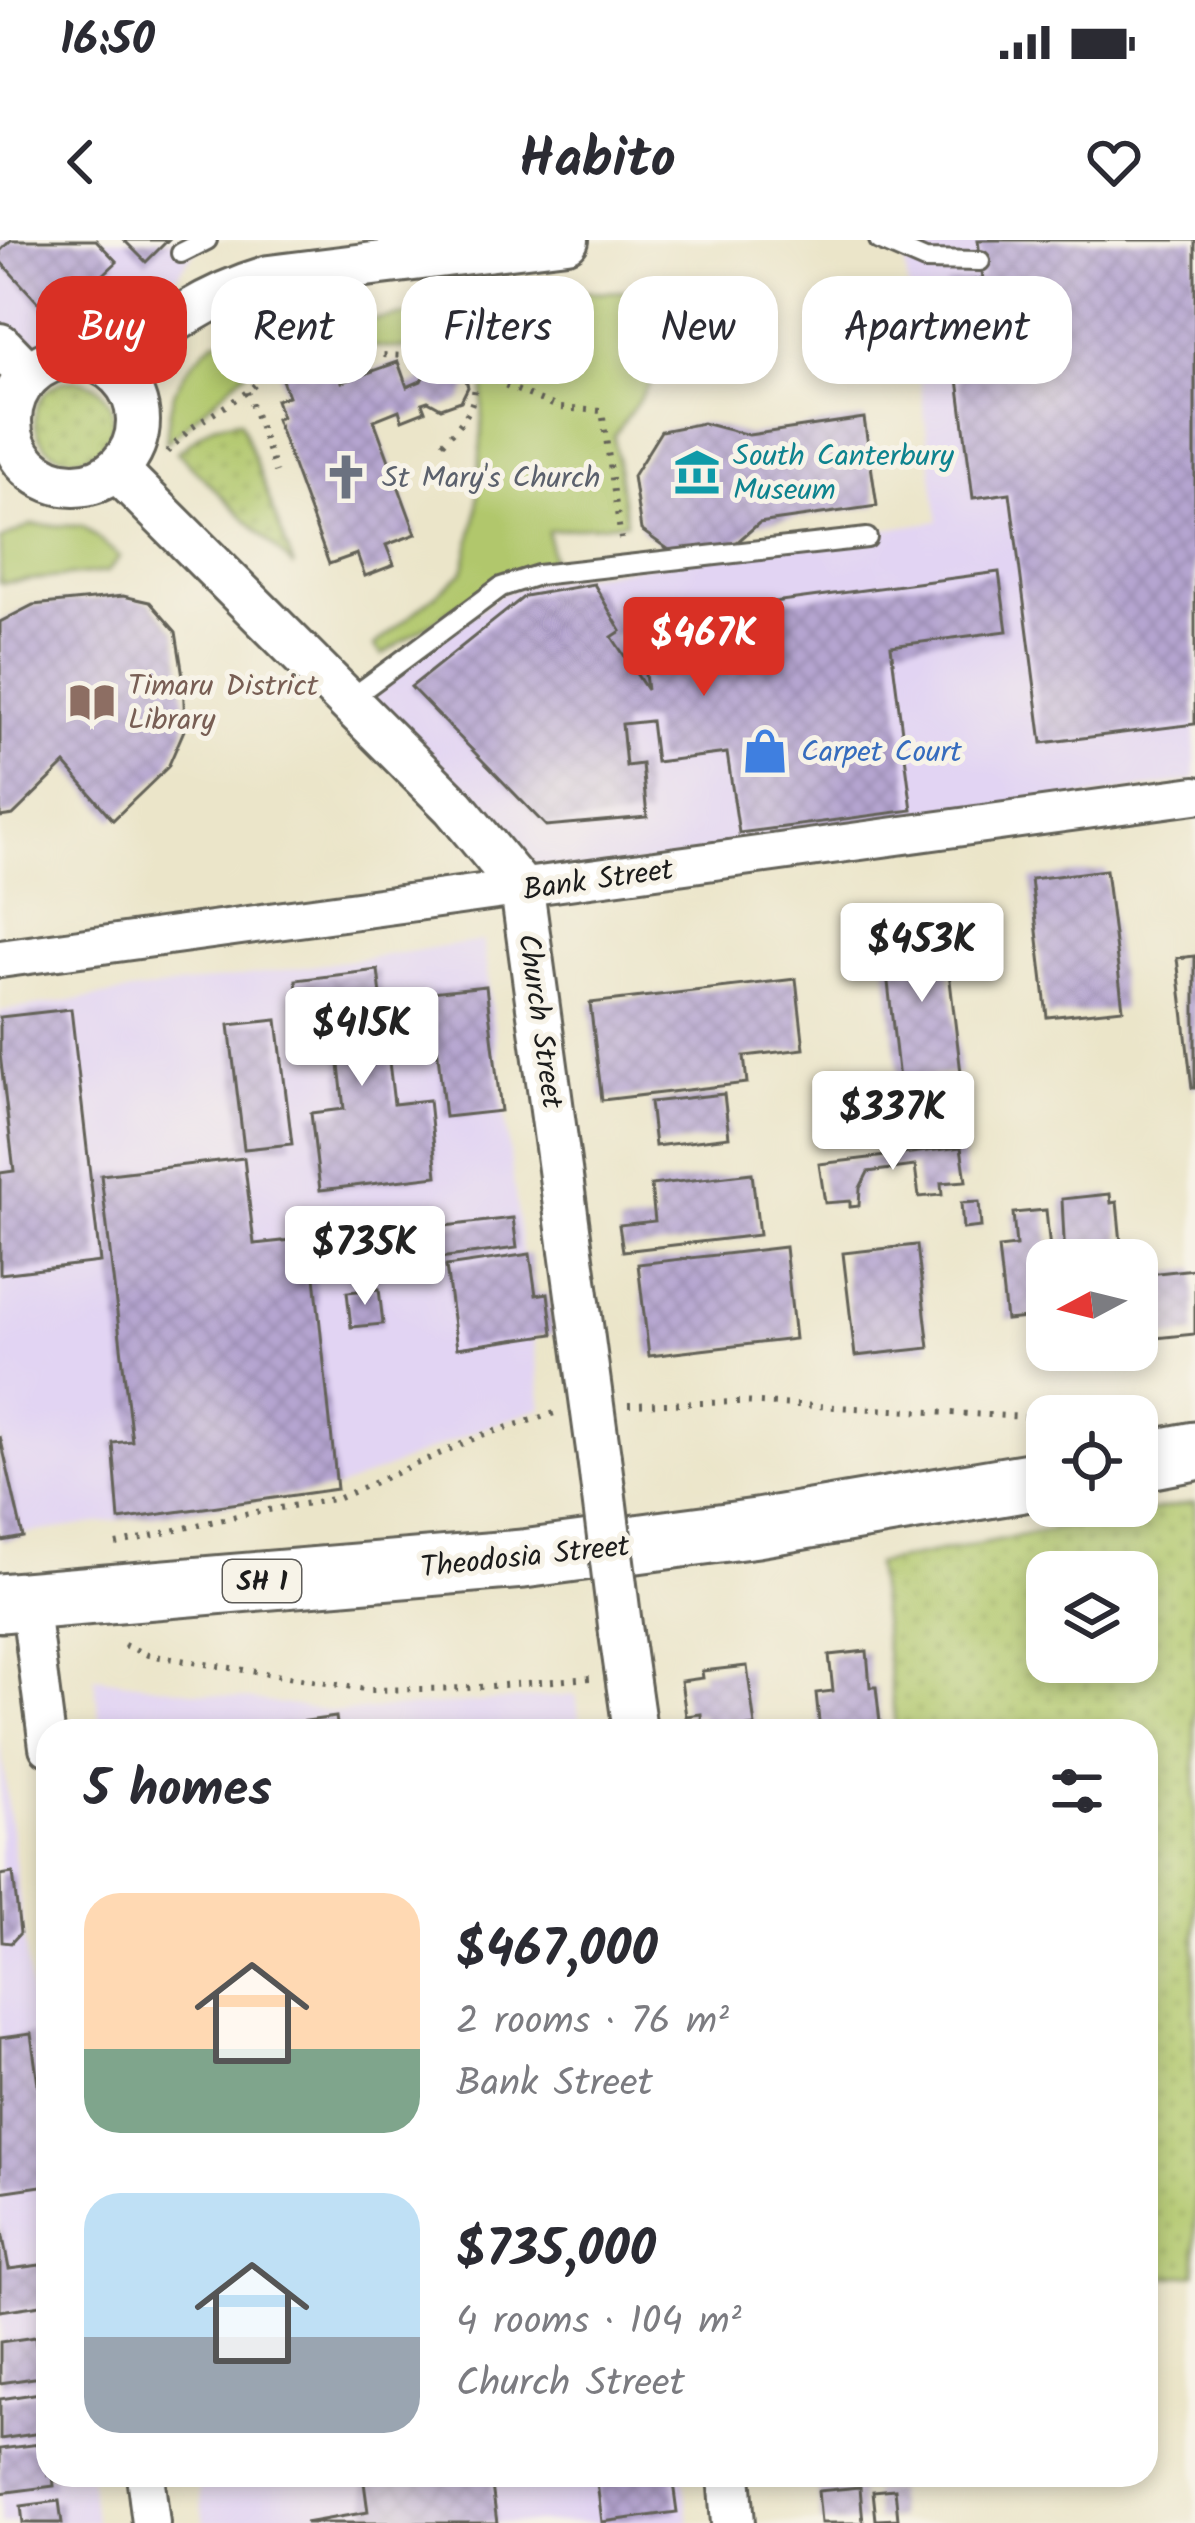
<!DOCTYPE html>
<html lang="en">
<head>
<meta charset="utf-8">
<style>
	:root { --surface:#fff; --page:#f2f2f3; --text:#2b2b33; --muted:#7c7c81; --accent:#d93025 }
	body { margin:0; font-family:Kalam,sans-serif; background:var(--page); color:var(--text); height:100vh; display:flex; flex-direction:column; font-size:45px; white-space:nowrap }
	* { box-sizing:border-box; margin:0 }
	p { font-size:39px; color:var(--muted) }
	.icon { flex:none; width:66px; height:66px; fill:none; stroke:currentColor; stroke-width:2; stroke-linecap:round; stroke-linejoin:round }
	.map { position:relative; flex:1; overflow:hidden }
	.side { position:absolute; left:36px; top:1479px; width:1122px; height:768px; display:flex; flex-direction:column; background:var(--surface); border-radius:36px; box-shadow:0 6px 18px #0003 }
	.side>* { flex:none }
	.banner { position:absolute; left:36px; top:36px; width:1125px; height:108px; display:flex; gap:24px }
	.needle { width:78px; rotate:263deg }
	.tools { position:absolute; left:1026px; top:999px; display:grid; gap:24px }
	.tools a { display:grid; place-items:center; width:132px; height:132px; border-radius:24px; background:var(--surface); box-shadow:0 6px 18px #0003; font-size:60px }
	.price { position:absolute; translate:-50% -102px; padding:0 27px; border-radius:12px; background:#fff; color:#222; font-size:39px; line-height:78px; filter:drop-shadow(0 3px 6px #0008) }
	.price::after { content:''; position:absolute; left:50%; top:72px; width:36px; height:27px; margin-left:-18px; background:inherit; clip-path:polygon(0 0,100% 0,50% 100%) }
	.price.on { background:var(--accent); color:#fff }
	ul { padding:0; list-style:none }
	li { display:flex; align-items:center; gap:36px; height:300px; padding:0 48px }
	li span { display:grid; place-items:center; flex:none; width:336px; height:240px; border-radius:36px; color:#555 }
	li>.icon { margin-inline-start:auto }
	span .icon { width:144px; height:144px; fill:#fffc; stroke-width:1 }
	li b { font-size:51px }
	h2 { display:flex; justify-content:space-between; align-items:center; height:144px; padding:0 48px; font-size:51px }
	.tag { padding:0 42px; border-radius:36px; background:var(--surface); box-shadow:0 6px 18px #0003; font-size:42px; line-height:108px }
	.tag.on { background:var(--accent); color:#fff }
	.status { display:flex; justify-content:space-between; align-items:center; height:84px; padding:0 60px; background:var(--surface); direction:ltr }
	.status svg { height:33px; fill:currentColor }
	header { display:flex; justify-content:space-between; align-items:center; height:156px; padding:0 48px; background:var(--surface); font-size:54px; font-weight:700 }
	.map>svg:first-child { display:block }
</style>
</head>
<body>
<div class="status"><b>16:50</b><svg viewBox="0 0 49 12"><path d="M0 12V9h3v3zM5 12V6h3v6zM10 12V3h3v9zM15 12V0h3v12zM26 1h20v11H26zM47 4h2v5h-2z"/></svg></div>
<header><svg class="icon" aria-label="back" viewBox="0 0 24 24"><path d="M15 5l-7 7 7 7"/></svg>Habito<svg class="icon" aria-label="heart" viewBox="0 0 24 24"><path d="M12 20l-8-8c-3-5 5-10 8-4 3-6 11-1 8 4z"/></svg></header>
<div class="map">
<svg width="1195" height="2283" viewBox="0 0 1195 2283">
	<defs>
		<pattern id="park-dots" width="8" height="8" patternUnits="userSpaceOnUse" patternTransform="scale(3)"><rect width="8" height="8" fill="#b1c76c"/><path d="M2 2h.1M6 6h.1" fill="none" stroke="#98aa5d" stroke-width="1.8" stroke-linecap="round"/></pattern>
		<pattern id="building-cross-hatch" width="8" height="8" patternUnits="userSpaceOnUse" patternTransform="scale(3)"><rect width="8" height="8" fill="#b5a5d0"/><path d="M0 0l8 8M0 8l8-8" fill="none" stroke="#9b8db2"/></pattern>
	</defs>
	<rect width="100%" height="100%" fill="#f7f3e8"/>
	<filter id="ink" filterUnits="userSpaceOnUse"><feTurbulence type="fractalNoise" baseFrequency=".00833" numOctaves="2"/><feDisplacementMap in="SourceGraphic" scale="24" xChannelSelector="R" yChannelSelector="G"/><feConvolveMatrix kernelMatrix="1 2 1 2 8 2 1 2 1" color-interpolation-filters="sRGB"/></filter>
	<filter id="wash" filterUnits="userSpaceOnUse"><feTurbulence type="fractalNoise" baseFrequency=".004" numOctaves="4" result="noise"/><feDisplacementMap in="SourceGraphic" scale="48" xChannelSelector="R" yChannelSelector="G"/><feGaussianBlur stdDeviation="2.7" result="paint"/><feColorMatrix in="noise" values="0 0 0 0 0 0 0 0 0 0 0 0 0 0 0 0 0 1.4 0 .05"/><feComposite in="paint" operator="in"/></filter>
	<g filter="url(#wash)">
		<rect width="100%" height="100%" fill="#ebe5c9"/>
		<g fill="#e2d4f3">
			<polygon points="0,0 202,0 157,66 92,96 29,113 0,84"/>
			<polygon points="902,0 1195,0 1195,540 557,638 499,600 367,453 501,354 539,342 938,281"/>
			<polygon points="483,701 542,1168 485,1187 337,1249 0,1297 0,771"/>
			<polygon points="94,1437 338,1472 576,1455 581,1491 101,1491"/>
			<polygon points="0,1498 48,1893 48,2235 90,2235 95,2283 0,2283"/>
			<polygon points="197,2235 683,2235 689,2283 204,2283"/>
		</g>
		<g fill="#b1c76c" stroke="#667244" stroke-width="3">
			<path d="M 646,51 L 655,137 L 614,196 L 626,282 L 548,291 L 552,320 L 503,336 L 382,415 L 374,406 L 463,332 L 477,272 L 484,148 L 476,118 L 462,108 L 389,108 L 314,101 L 261,118 L 166,203 C 170,153 176,135 214,101 L 578,52 Z"/>
			<polygon points="31,285 83,286 120,317 107,332 0,343 0,300"/>
		</g>
		<g fill="url(#park-dots)" stroke="#667244" stroke-width="3" fill-rule="evenodd">
			<circle cx="74" cy="179" r="39"/>
			<polygon points="240,180 294,327 177,212 213,185"/>
			<path d="M 1195,1262 L 1195,2034 L 1146,2040 L 1146,1491 L 896,1491 L 875,1324 ZM 1047,1332 L 1137,1332 L 1137,1422 L 1047,1422 Z"/>
		</g>
		<g id="blocks">
			<g fill="url(#building-cross-hatch)">
				<polygon points="11,0 96,0 117,22 54,80 0,21 0,11"/>
				<polygon points="124,0 168,0 146,22"/>
				<polygon points="978,0 1195,0 1195,484 1042,503 1010,253 973,258 946,44 983,39"/>
				<polygon points="331,113 342,142 398,122 407,147 421,141 428,127 447,120 462,127 468,147 461,161 441,168 428,161 422,163 425,171 402,180 399,170 374,180 416,294 386,305 394,325 365,336 357,314 329,324 276,179 282,177 276,160 288,156 279,132"/>
				<polygon points="864,178 877,266 759,283 727,311 679,317 641,290 633,236 661,191 703,183 749,195"/>
				<polygon points="999,332 1007,391 891,406 912,570 739,593 727,513 656,522 651,481 622,484 626,526 642,524 647,577 546,586 411,447 525,356 594,344 621,391 612,397 647,450 638,380"/>
				<polygon points="123,356 150,362 176,392 183,436 185,488 168,527 113,580 65,524 13,575 0,577 0,382 33,365"/>
				<polygon points="1106,630 1123,769 1047,777 1031,639"/>
				<polygon points="944,690 961,833 899,840 883,698"/>
				<polygon points="1195,716 1195,848 1192,848 1177,718"/>
				<polygon points="378,730 394,864 429,860 437,936 320,950 311,873 344,869 337,807 304,811 296,740"/>
				<polygon points="796,739 804,809 744,816 747,843 602,860 590,763"/>
				<polygon points="486,746 501,871 445,877 431,752"/>
				<polygon points="71,769 100,1022 0,1034 0,933 14,931 0,814 0,777"/>
				<polygon points="277,780 292,904 244,909 229,785"/>
				<polygon points="724,854 729,897 655,906 650,862"/>
				<polygon points="961,907 966,941 941,943 942,955 919,957 915,926 868,932 860,948 859,966 850,967 850,961 825,963 819,924"/>
				<polygon points="244,918 254,1004 311,998 337,1249 119,1280 113,1203 132,1201 101,935"/>
				<polygon points="752,933 759,995 623,1011 619,985 655,981 651,945"/>
				<polygon points="1110,954 1111,963 1117,962 1121,1003 1128,1002 1130,1020 1065,1020 1062,959"/>
				<polygon points="979,962 981,987 963,989 961,963"/>
				<polygon points="1046,970 1051,1020 1047,1020 1047,1076 1006,1080 998,1008 1016,1006 1013,973"/>
				<polygon points="513,978 517,1008 423,1020 419,989"/>
				<polygon points="409,1001 412,1026 325,1036 322,1011"/>
				<polygon points="917,1005 929,1108 855,1116 843,1013"/>
				<polygon points="785,1007 795,1099 649,1116 638,1024"/>
				<polygon points="530,1014 536,1055 548,1053 553,1094 457,1108 446,1026"/>
				<polygon points="1195,1029 1195,1094 1155,1098 1148,1034"/>
				<polygon points="379,1049 383,1084 351,1087 347,1052"/>
				<polygon points="0,1196 23,1297 2,1301 0,1290"/>
				<polygon points="867,1411 870,1447 876,1447 881,1491 820,1491 816,1453 833,1451 829,1415"/>
				<polygon points="747,1426 755,1486 740,1488 740,1491 702,1491 701,1474 686,1476 681,1441 703,1438 702,1431"/>
				<polygon points="336,1477 338,1491 278,1491 277,1485"/>
				<polygon points="13,1633 20,1693 11,1703 2,1702 0,1635"/>
				<polygon points="31,1794 48,1915 48,1945 0,1952 0,1798"/>
				<polygon points="0,1981 9,2029 48,2024 48,2064 0,2071"/>
				<polygon points="35,2097 41,2137 0,2143 0,2102"/>
				<polygon points="47,2152 48,2192 0,2199 0,2159"/>
				<polygon points="48,2203 48,2235 53,2235 54,2246 0,2253 0,2209"/>
				<polygon points="363,2235 491,2238 497,2283 305,2283 368,2272"/>
				<polygon points="596,2235 672,2235 677,2272 602,2282"/>
				<polygon points="860,2247 863,2283 821,2283 818,2251"/>
				<polygon points="895,2249 898,2279 876,2280 873,2251"/>
				<polygon points="59,2261 62,2283 23,2283 21,2266"/>
			</g>
		</g>
	</g>
	<g filter="url(#ink)">
		<use href="#blocks" fill-opacity="0" stroke="#646259" stroke-width="3"/>
		<g fill="none" stroke-linecap="round" stroke-linejoin="round">
			<g stroke="#646259" stroke-width="24">
				<g id="service">
					<polyline points="879,0 925,20 980,21"/>
					<polyline points="181,13 207,0"/>
					<polyline points="349,460 501,347 538,335 867,298"/>
				</g>
			</g>
			<g stroke="#646259" stroke-width="42">
				<g id="minor">
					<polyline points="0,719 1195,555"/>
					<polyline points="29,1361 48,1507"/>
					<polyline points="145,2235 151,2283"/>
				</g>
			</g>
			<g stroke="#646259" stroke-width="48">
				<g id="tertiary">
					<polyline points="0,105 29,135"/>
					<circle cx="74" cy="181" r="64"/>
					<path d="M 117,133 C 155,86 212,54 269,37 L 567,0"/>
					<polyline points="117,230 454,567 522,649 599,1217"/>
					<polyline points="621,1393 635,1491"/>
					<polyline points="729,2235 733,2283"/>
				</g>
			</g>
			<g stroke="#646259" stroke-width="63">
				<g id="trunk">
					<polyline points="1137,1222 1195,1211"/>
					<polyline points="0,1363 523,1319 757,1288 1047,1239"/>
				</g>
			</g>
			<g stroke="#646259" stroke-width="6" stroke-dasharray="3 9" stroke-linecap="butt">
				<polyline points="247,152 276,232"/>
				<path d="M 443,203 C 470,174 476,167 475,127"/>
				<polyline points="167,212 191,188 247,152 280,122 321,107 355,114 408,116 443,111 465,118 502,144 560,168 602,171 621,299"/>
				<polyline points="628,1165 739,1162 1047,1178"/>
				<polyline points="116,1304 245,1274 339,1258 482,1195 555,1173"/>
				<polyline points="124,1405 148,1415 371,1450 466,1448 590,1438"/>
			</g>
			<use href="#service" stroke="#fff" stroke-width="18"/>
			<use href="#minor" stroke="#fff" stroke-width="36"/>
			<use href="#tertiary" stroke="#fff" stroke-width="42"/>
			<use href="#trunk" stroke="#fff" stroke-width="57"/>
			<g stroke="#646259" stroke-width="48" stroke-linecap="butt">
				<polyline id="tertiary-bridge" points="599,1217 621,1393"/>
			</g>
			<use href="#tertiary-bridge" stroke="#fff" stroke-width="42"/>
		</g>
	</g>
	<defs>
		<g id="museum-bare" transform="scale(3.6)"><path d="M0-6L6-3V-2H-6V-3ZM-5-1h2V3h-2ZM-1-1h2V3h-2ZM3-1h2V3H3ZM-6 4H6V6H-6Z" fill="#0f9aa8" stroke="#f7f3e8" stroke-width="2.5" paint-order="stroke"/></g>
		<g id="church-bare" transform="scale(3.6)"><path d="M-1.2-6h2.4v3.5h3.3v2.4h-3.3V6h-2.4V-.1h-3.3v-2.4h3.3Z" fill="#6b7280" stroke="#f7f3e8" stroke-width="2.5" paint-order="stroke"/></g>
		<g id="library-bare" transform="scale(3.6)"><path d="M-6-4Q-3-5.5-.7-3.5V5Q-3 3-6 4ZM6-4Q3-5.5 .7-3.5V5Q3 3 6 4Z" fill="#8d6e63" stroke="#f7f3e8" stroke-width="2.5" paint-order="stroke"/></g>
		<g id="shop-bare" transform="scale(3.6)"><path d="M-5-2.5h2.3a2.7 3.5 0 0 1 5.4 0H5L5.5 6h-11ZM-1.5-2.5h3a1.5 2.3 0 0 0-3 0Z" fill="#3f7fe0" stroke="#f7f3e8" stroke-width="2.5" paint-order="stroke"/></g>
	</defs>
	<g fill-rule="evenodd">
		<use href="#museum-bare" x="697" y="232"/>
		<use href="#church-bare" x="346" y="237"/>
		<use href="#library-bare" x="92" y="462"/>
		<use href="#shop-bare" x="765" y="511"/>
	</g>
	<g text-anchor="middle" stroke-width="10" stroke-linejoin="round" paint-order="stroke">
		<rect fill="#f7f3e8" stroke="#5e5c59" stroke-width="3" x="223" y="1320" width="78" height="42" rx="9"/>
		<g font-size="27" font-weight="bold" fill="#1c1c1c">
			<text x="262" y="1350">SH 1</text>
		</g>
		<g font-size="30" fill="#0d838f" stroke="#f7f3e8" text-anchor="start">
			<text x="733" y="225">South Canterbury<tspan x="733" dy="34">Museum</tspan></text>
		</g>
		<g font-size="30" fill="#5b616d" stroke="#f7f3e8" text-anchor="start">
			<text x="382" y="247">St Mary's Church</text>
		</g>
		<g font-size="30" fill="#785e54" stroke="#f7f3e8" text-anchor="start">
			<text x="128" y="455">Timaru District<tspan x="128" dy="34">Library</tspan></text>
		</g>
		<g font-size="30" fill="#366cbe" stroke="#f7f3e8" text-anchor="start">
			<text x="801" y="521">Carpet Court</text>
		</g>
		<g font-size="30" fill="#1c1c1c" stroke="#f7f3e8">
			<text transform="translate(598 639) rotate(-8)" y="10">Bank Street</text>
			<text transform="translate(541 781) rotate(82)" y="10">Church Street</text>
			<text transform="translate(525 1316) rotate(-6)" y="10">Theodosia Street</text>
		</g>
	</g>
</svg>
<div class="tools">
<a><svg class="needle" viewBox="-14 -14 28 28"><path d="M0-13l5 13h-10z" fill="#e53935"/><path d="M0 13l5-13h-10z" fill="#7c7c81"/></svg></a>
<a><svg class="icon" aria-label="locate" viewBox="0 0 24 24"><circle cx="12" cy="12" r="6"/><path d="M12 2v4M12 18v4M2 12h4M18 12h4"/></svg></a>
<a><svg class="icon" aria-label="layers" viewBox="0 0 24 24"><path d="M12 4l9 5-9 5-9-5zM3 14l9 5 9-5"/></svg></a>
</div>
<b class="price on" style="left:704px;top:459px">$467K</b>
<b class="price" style="left:922px;top:765px">$453K</b>
<b class="price" style="left:362px;top:849px">$415K</b>
<b class="price" style="left:893px;top:933px">$337K</b>
<b class="price" style="left:365px;top:1068px">$735K</b>
<div class="banner">
<a class="tag on">Buy</a>
<a class="tag">Rent</a>
<a class="tag">Filters</a>
<a class="tag">New</a>
<a class="tag">Apartment</a>
</div>
<section class="side">
<h2>5 homes<svg class="icon" aria-label="filters" viewBox="0 0 24 24"><path d="M4 7h16M4 17h16"/><circle cx="9" cy="7" r="2"/><circle cx="15" cy="17" r="2"/></svg></h2>
<ul>
<li><span style="background:linear-gradient(#ffd9b3 65%,#7fa58c 0)"><svg class="icon" aria-label="home" viewBox="0 0 24 24"><path d="M3 11l9-7 9 7M6 9v11h12V9"/></svg></span><div><b>$467,000</b><p>2 rooms · 76 m²</p><p>Bank Street</p></div></li>
<li><span style="background:linear-gradient(#bfe0f5 60%,#9aa5b1 0)"><svg class="icon" aria-label="home" viewBox="0 0 24 24"><path d="M3 11l9-7 9 7M6 9v11h12V9"/></svg></span><div><b>$735,000</b><p>4 rooms · 104 m²</p><p>Church Street</p></div></li>
</ul>
</section>
</div>
</body>
</html>
